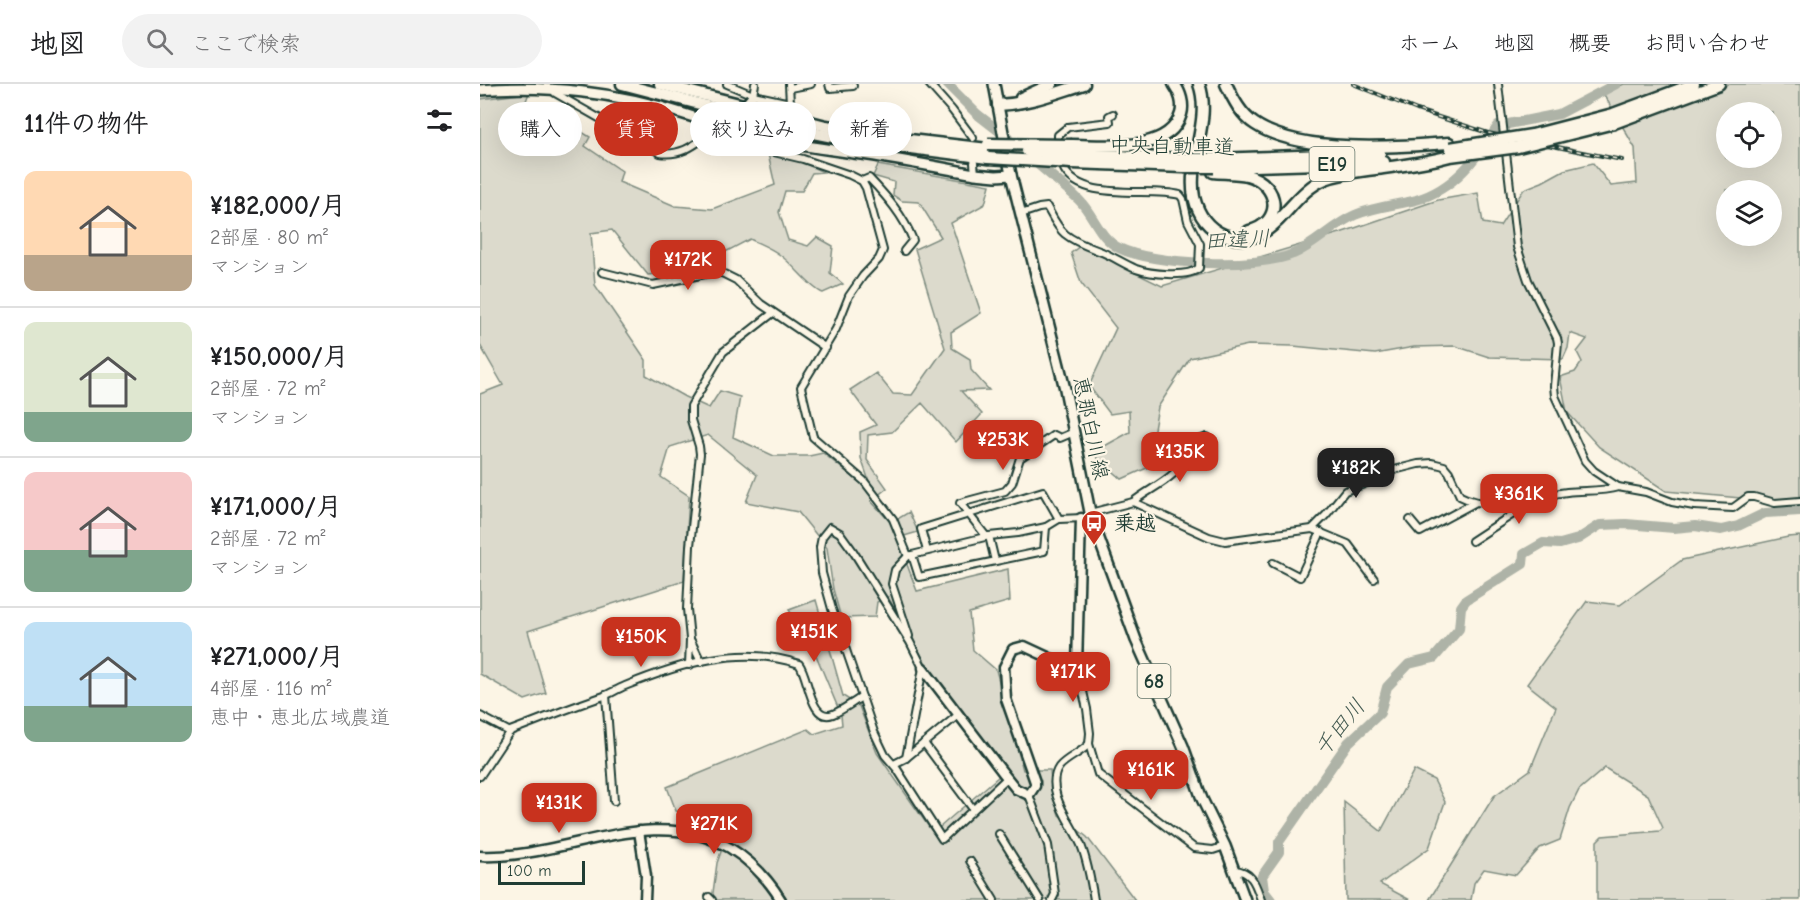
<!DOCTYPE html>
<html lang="ja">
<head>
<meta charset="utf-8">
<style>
	:root { --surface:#fff; --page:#f2f2f2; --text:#202124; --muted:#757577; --line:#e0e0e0; --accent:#c8321e }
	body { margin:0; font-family:"Comic Neue","Klee One",sans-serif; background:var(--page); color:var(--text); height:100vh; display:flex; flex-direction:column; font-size:22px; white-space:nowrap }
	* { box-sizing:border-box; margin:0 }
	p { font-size:20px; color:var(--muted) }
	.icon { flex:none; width:33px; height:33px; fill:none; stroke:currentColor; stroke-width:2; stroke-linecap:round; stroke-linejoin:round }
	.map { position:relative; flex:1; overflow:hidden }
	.details { display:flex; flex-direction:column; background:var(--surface); width:480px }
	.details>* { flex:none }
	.hud { position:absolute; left:18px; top:18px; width:570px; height:54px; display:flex; gap:12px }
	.fabs { position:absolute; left:1236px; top:18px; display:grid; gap:12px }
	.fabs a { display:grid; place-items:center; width:66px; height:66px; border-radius:50%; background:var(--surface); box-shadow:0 6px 24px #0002; font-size:30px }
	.scale { position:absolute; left:18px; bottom:15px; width:87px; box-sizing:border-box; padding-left:6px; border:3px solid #1f3d34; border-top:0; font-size:16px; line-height:21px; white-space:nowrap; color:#1f3d34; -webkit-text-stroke:4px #fcf5e5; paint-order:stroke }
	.price { position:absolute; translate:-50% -51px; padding:0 14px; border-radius:12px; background:var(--accent); color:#fff; font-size:20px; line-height:39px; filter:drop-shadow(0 2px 3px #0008) }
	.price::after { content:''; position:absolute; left:50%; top:36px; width:18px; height:14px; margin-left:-9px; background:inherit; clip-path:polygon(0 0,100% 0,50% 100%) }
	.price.on { background:#222; color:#fff }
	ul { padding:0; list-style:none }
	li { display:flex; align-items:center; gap:18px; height:150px; padding:0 24px }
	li+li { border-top:2px solid var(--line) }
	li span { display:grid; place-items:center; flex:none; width:168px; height:120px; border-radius:12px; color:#555 }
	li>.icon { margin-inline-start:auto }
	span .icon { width:72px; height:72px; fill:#fffc; stroke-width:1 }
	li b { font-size:26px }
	h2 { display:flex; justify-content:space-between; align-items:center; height:72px; padding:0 24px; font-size:26px }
	.pill { padding:0 21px; border-radius:27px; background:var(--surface); box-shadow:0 6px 24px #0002; font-size:21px; line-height:54px }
	.pill.on { background:var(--accent); color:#fff }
	header { display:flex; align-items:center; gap:36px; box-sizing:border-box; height:84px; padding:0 30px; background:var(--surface); border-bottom:2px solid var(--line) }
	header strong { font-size:28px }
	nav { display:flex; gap:33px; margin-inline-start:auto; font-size:21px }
	.search { width:420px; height:54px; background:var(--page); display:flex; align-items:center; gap:15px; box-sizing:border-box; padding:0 21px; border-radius:33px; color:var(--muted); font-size:22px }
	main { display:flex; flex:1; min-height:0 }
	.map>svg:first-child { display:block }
</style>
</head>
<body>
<header>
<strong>地図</strong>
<div class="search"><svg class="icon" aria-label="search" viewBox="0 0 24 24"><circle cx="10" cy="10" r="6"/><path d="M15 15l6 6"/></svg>ここで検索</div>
<nav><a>ホーム</a><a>地図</a><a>概要</a><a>お問い合わせ</a></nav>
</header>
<main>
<section class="details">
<h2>11件の物件<svg class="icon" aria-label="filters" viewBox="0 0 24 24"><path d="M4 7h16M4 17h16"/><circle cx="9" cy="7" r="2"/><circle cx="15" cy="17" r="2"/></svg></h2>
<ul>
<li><span style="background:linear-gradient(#ffd9b3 70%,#b9a48a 0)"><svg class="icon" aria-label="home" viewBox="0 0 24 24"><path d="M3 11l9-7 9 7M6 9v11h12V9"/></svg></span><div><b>¥182,000/月</b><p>2部屋 · 80 m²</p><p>マンション</p></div></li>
<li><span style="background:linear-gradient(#dfe7d0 75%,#7fa58c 0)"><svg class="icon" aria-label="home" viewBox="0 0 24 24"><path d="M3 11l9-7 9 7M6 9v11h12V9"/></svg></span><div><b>¥150,000/月</b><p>2部屋 · 72 m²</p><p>マンション</p></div></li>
<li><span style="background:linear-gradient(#f6c9c9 65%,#7fa58c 0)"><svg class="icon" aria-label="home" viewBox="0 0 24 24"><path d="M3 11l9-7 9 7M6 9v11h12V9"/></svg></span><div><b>¥171,000/月</b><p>2部屋 · 72 m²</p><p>マンション</p></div></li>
<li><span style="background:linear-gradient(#bfe0f5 70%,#7fa58c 0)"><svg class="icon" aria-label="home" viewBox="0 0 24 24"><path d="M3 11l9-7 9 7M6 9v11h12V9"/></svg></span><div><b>¥271,000/月</b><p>4部屋 · 116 m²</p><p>恵中・恵北広域農道</p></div></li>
</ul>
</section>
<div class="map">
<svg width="1320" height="816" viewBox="0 0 1320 816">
	<rect width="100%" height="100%" fill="#fcf5e5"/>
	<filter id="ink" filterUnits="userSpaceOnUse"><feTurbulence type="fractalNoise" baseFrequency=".0167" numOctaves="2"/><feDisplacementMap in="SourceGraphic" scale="12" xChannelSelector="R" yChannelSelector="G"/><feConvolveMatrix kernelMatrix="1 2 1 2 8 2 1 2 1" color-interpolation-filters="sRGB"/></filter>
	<g filter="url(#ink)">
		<g fill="#dcdacc" stroke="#7e8c80" stroke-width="1.5" fill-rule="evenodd">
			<path d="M 1144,0 L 1320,0 L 1320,416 L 1271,415 L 1186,407 L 1119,363 L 1087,328 L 1080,293 L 1095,288 L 1102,278 L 1097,268 L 1107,255 L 1090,249 L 1088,264 L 1083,275 L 1009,273 L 975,262 L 934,263 L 895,270 L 813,262 L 768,261 L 710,274 L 678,323 L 667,384 L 642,395 L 612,369 L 650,348 L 649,327 L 630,330 L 609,302 L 636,244 L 601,199 L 591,169 L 600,162 L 682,202 L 860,149 L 958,116 L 998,109 L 1003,139 L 1020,142 L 1044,105 L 1062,98 L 1084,86 L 1113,79 L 1131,102 L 1157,99 L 1155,64 L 1123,9 ZM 1246,28 L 1292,28 L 1292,74 L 1246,74 ZM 1246,106 L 1292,106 L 1292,152 L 1246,152 Z"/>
			<path d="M 49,9 L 38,38 L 54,53 L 63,42 L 78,48 L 86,38 L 110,53 L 105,62 L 142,87 L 139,98 L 195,122 L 232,125 L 295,101 L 288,70 L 324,79 L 343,88 L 332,89 L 322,107 L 305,107 L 299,128 L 308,156 L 328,162 L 337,153 L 353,162 L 350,189 L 363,200 L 343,209 C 331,205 313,180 300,171 C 291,164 280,160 270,155 L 211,186 L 168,191 L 132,146 L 111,149 L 115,201 L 166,276 L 166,291 L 205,313 L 229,324 L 240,307 L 260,313 L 253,353 L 294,372 L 329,372 L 343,369 L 379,398 L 389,397 L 381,374 L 380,348 L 396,341 L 370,306 L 396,289 L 413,310 L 432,311 L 465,264 L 435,165 L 461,153 L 439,118 L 422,117 L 413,111 L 414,98 L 393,92 L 398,81 L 510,101 L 505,120 L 471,139 L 501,229 L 471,248 L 472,264 L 490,275 L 491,286 L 509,306 L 481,307 L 502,330 L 476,358 L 442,319 L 412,348 L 388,351 L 387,376 L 407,404 L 391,417 L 411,439 L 429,428 L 438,448 L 417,454 L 437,507 L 528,485 L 530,517 L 489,529 L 493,566 L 516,586 L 543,686 L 570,686 L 572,707 L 579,731 L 607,753 L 655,816 L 232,816 L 237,779 L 248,748 L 196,727 L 187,703 L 328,645 L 334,650 L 362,641 L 361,631 L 333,564 L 309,526 L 336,516 L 363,612 L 379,622 L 397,669 L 453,749 L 526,686 L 451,588 L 408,513 L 397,518 L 395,533 L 361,534 L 353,505 L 347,464 L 318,428 L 266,418 L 277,391 L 228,351 L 190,363 L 181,393 L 209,412 L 204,497 L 48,547 L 66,609 L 45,616 L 0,590 L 0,310 L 23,301 L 0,261 L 0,15 Z"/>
			<polygon points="1320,452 1320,816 1117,816 1117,757 1122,752 1180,747 1183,744 1168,711 1125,684 1099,706 1090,724 1080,756 1060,764 1036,791 1004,785 994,799 991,816 949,816 1014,712 1050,686 1076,623 1047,600 1107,517 1140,521 1202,476 1308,453"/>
			<polygon points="934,686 954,696 965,718 949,764 900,800 930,816 866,816 864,718 901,747"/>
		</g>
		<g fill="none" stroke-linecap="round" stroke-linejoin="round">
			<g stroke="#aeb3a7" stroke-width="10">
				<polyline points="467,0 497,30 528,54"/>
				<path d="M 551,74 C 566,88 584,101 599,116 C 614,131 619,154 639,164 C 672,181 779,185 813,170 C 835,161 852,141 875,131 C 894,123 916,121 936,116 C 975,105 997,73 1018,42 L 1079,30 L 1136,0"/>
				<polyline points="791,816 784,807 782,792 799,768 799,758 868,659 900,629 907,603 929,580 954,574 979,545 981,523 986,516 1043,480 1044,470 1063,459 1080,460 1098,455 1120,441 1146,440 1194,444 1215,442 1241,446 1258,442 1285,429 1320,427"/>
			</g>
			<g stroke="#1f3d34" stroke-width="10">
				<g id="street">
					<polyline points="247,0 273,11 310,19 309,0"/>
					<polyline points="349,0 350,4 373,2"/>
					<polyline points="449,0 472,26 493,54"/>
					<polyline points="1018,0 1037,163 1048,196 1077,254 1078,259 1074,302 1075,312 1105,377 1114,387 1138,403 1166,408 1192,418 1214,422 1253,424 1268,413 1274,413 1295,419 1320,417"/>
					<path d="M 72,4 L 75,9 L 180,69 C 202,72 214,61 231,49 L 243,53"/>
					<polyline points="310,4 331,0"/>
					<polyline points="273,11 275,0"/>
					<polyline points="245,45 243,53 272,60 281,65 323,75 370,91 382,97 386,104 403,166 399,175 383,192 369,212 356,245 321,303 333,353 384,397 413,435 428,472"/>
					<polyline points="578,62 578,51 588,43 630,38 629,32 633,30"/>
					<polyline points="494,79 495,90"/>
					<path d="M 382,97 L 389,94 C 407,113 423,131 433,156 L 424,167"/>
					<path d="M 541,130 L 559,124 L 567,123 C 572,132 577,143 585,150 C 596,159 609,163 622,168 C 634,173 644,180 656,185 C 670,190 708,194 719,184 L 720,160 L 708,137 L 703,115 L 700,111 C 667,102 592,121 581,77"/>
					<polyline points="122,188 173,201 230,189 242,189 256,196 281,220 346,264"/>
					<path d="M 653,418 C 665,408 681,401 693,390 C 709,375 698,362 727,353"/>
					<path d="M 610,429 L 653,418 L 729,453 L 745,457 L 832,445 L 846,431 L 865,407 L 895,396 L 906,388 L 938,380 L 952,379 L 964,382 L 969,388 L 980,412 C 1012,429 1053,412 1087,408 C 1104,406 1121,408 1138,403"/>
					<polyline points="930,436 940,448 996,418"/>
					<polyline points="832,445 868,460 894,495"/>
					<polyline points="506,452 480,419 525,407 532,399 540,374 574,351 580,354 594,348"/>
					<polyline points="509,452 515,477"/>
					<polyline points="992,457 1044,423 1034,417"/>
					<polyline points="447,467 441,445 563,407 579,435"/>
					<polyline points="432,471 439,493 564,467 566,443"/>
					<polyline points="793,479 820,493 841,448"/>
					<polyline points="429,552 412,500 415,486 428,472 509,452 538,449 566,443 579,435 603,434"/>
					<polyline points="211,557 221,578"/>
					<polyline points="209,581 210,555 207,525 210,462 220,370 219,362 211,336 211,322 243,268 293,229"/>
					<polyline points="597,582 607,625 610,649 609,660 618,690 714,764 733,766 745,762"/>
					<polyline points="126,611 134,717"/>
					<polyline points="0,632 30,648"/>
					<polyline points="444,659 493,725"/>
					<path d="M 609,660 C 601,669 586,674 579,683 C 563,706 593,741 601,761 C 608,779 611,797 614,816"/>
					<polyline points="426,674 443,584 430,558 373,467 360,449 350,443 342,453 340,463 342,489 352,525 394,648 405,671 417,685 462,755 527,694"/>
					<polyline points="414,680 426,674 478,631"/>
					<path d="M 0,692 L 30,647 L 38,644 C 66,633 95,622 124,612 C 131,609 138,605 145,602 C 199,580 261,560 319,580 C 329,592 330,639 353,630 C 363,626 373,618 382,613"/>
					<polyline points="549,711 568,761 575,810 572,816"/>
					<polyline points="519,750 560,816"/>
					<polyline points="490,777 514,816"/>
					<path d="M 754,786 C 773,787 776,802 781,816"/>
					<polyline points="229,813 232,816"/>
				</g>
			</g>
			<g stroke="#1f3d34" stroke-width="13">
				<g id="secondary">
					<polyline points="443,584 524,690 536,705 549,711 555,702 555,698 526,615 524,583 533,565 544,562 572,575 597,582 601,434"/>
					<polyline points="159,747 166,792 165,816"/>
					<path d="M 0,772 C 83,776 171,718 250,764 C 271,777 288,795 301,816"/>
				</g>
			</g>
			<g stroke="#1f3d34" stroke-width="14">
				<g id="primary">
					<polyline points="514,0 531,91 585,305 611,433 656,556 703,662 722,715 745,762 765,816"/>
					<path d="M 0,6 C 65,0 139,9 201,29 C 231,38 258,50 288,55 C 325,63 363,67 401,73 C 432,78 463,84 495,90 L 516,92 L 531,91"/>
				</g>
			</g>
			<g stroke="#1f3d34" stroke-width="15">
				<g id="highway">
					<polyline points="142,0 323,47 368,56 508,74"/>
					<polyline points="180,0 346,42 421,55 508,65"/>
					<path d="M 719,0 C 732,36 707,76 714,113 C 718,130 727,144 744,151 C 793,170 807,110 845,95 C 864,88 883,87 903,84 C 926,81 948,78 970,72"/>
					<path d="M 746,0 C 753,15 761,31 775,40 C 820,70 917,63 969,59"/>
					<polyline points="541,14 572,0"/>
					<path d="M 518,21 C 548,20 575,9 604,0"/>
					<polyline points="1133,30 1214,0"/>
					<polyline points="1134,39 1239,0"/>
					<path d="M 592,61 C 624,61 689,70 701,30 C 704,20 700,8 694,0"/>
					<polyline points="592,70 705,75"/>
					<polyline points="735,75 900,69"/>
					<polyline points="592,79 704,83"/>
					<polyline points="740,83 904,78"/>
					<path d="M 733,88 C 744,89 757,89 767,91 C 800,100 804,139 769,147"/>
				</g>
			</g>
			<use href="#street" stroke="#fcf5e5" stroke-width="6"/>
			<use href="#secondary" stroke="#fcf5e5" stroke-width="8"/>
			<use href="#primary" stroke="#fcf5e5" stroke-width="9"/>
			<use href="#highway" stroke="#fcf5e5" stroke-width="10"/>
			<g stroke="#1f3d34" stroke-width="4">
				<polyline id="rail" points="873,0 937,26 1008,49 1142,76"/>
			</g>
			<use href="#rail" stroke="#fcf5e5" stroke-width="1.5" stroke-dasharray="4.5" stroke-linecap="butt"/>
			<g stroke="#1f3d34" stroke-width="13" stroke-linecap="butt">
				<polyline id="secondary-bridge" points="247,42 271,14"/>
			</g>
			<g stroke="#1f3d34" stroke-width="15" stroke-linecap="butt">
				<g id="highway-bridge">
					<polyline points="508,60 592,61"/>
					<polyline points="970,64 1052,51 1133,30"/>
					<polyline points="547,67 592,70"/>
					<polyline points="970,72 1038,63 1134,39"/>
					<polyline points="508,74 592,79"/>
					<polyline points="705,75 735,75"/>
					<polyline points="704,83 734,83"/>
				</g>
			</g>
			<use href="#secondary-bridge" stroke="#fcf5e5" stroke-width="8"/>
			<use href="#highway-bridge" stroke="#fcf5e5" stroke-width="10"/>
		</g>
	</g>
	<defs>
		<g id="bus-pin" transform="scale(1.35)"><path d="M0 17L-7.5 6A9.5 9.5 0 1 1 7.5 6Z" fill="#c8321e" stroke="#fcf5e5"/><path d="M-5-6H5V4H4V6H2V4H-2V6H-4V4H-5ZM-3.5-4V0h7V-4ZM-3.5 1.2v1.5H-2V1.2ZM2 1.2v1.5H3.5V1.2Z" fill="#fff"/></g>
	</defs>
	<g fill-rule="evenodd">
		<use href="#bus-pin" x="614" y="439"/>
	</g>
	<g text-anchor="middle" stroke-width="4.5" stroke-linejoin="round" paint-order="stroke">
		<g fill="#fcf5e5" stroke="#617469" stroke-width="1.5">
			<rect x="829.5" y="63" width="45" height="34" rx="4.5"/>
			<rect x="657.5" y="580" width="33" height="34" rx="4.5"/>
		</g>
		<g font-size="20" font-weight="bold" fill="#1f3d34">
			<text x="852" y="87">E19</text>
			<text x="674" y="604">68</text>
		</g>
		<g font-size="21" fill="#1f3d34" stroke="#fcf5e5">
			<text transform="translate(692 62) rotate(1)" y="7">中央自動車道</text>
			<text transform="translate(611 344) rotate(78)" y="7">恵那白川線</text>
		</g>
		<g font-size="21" font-weight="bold" fill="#1f3d34" stroke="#fcf5e5" text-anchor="start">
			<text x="634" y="446">乗越</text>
		</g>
		<g font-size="22" font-style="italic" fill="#435a51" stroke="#fcf5e5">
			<text transform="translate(757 155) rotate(-3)" y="8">田違川</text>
			<text transform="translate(859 643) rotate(-51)" y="8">千田川</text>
		</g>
	</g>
</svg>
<div class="fabs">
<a><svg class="icon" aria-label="locate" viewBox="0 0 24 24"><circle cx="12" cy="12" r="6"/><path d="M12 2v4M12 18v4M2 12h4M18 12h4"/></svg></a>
<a><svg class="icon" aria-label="layers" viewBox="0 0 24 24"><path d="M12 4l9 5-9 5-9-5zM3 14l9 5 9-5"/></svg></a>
</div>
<div class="scale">100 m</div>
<b class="price" style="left:208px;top:207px">¥172K</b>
<b class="price" style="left:523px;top:387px">¥253K</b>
<b class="price" style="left:700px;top:399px">¥135K</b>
<b class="price on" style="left:876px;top:415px">¥182K</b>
<b class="price" style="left:1039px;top:441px">¥361K</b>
<b class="price" style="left:334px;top:579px">¥151K</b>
<b class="price" style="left:161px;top:584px">¥150K</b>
<b class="price" style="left:593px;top:619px">¥171K</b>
<b class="price" style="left:671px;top:717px">¥161K</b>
<b class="price" style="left:79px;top:750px">¥131K</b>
<b class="price" style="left:234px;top:771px">¥271K</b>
<div class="hud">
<a class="pill">購入</a>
<a class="pill on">賃貸</a>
<a class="pill">絞り込み</a>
<a class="pill">新着</a>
</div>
</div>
</main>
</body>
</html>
